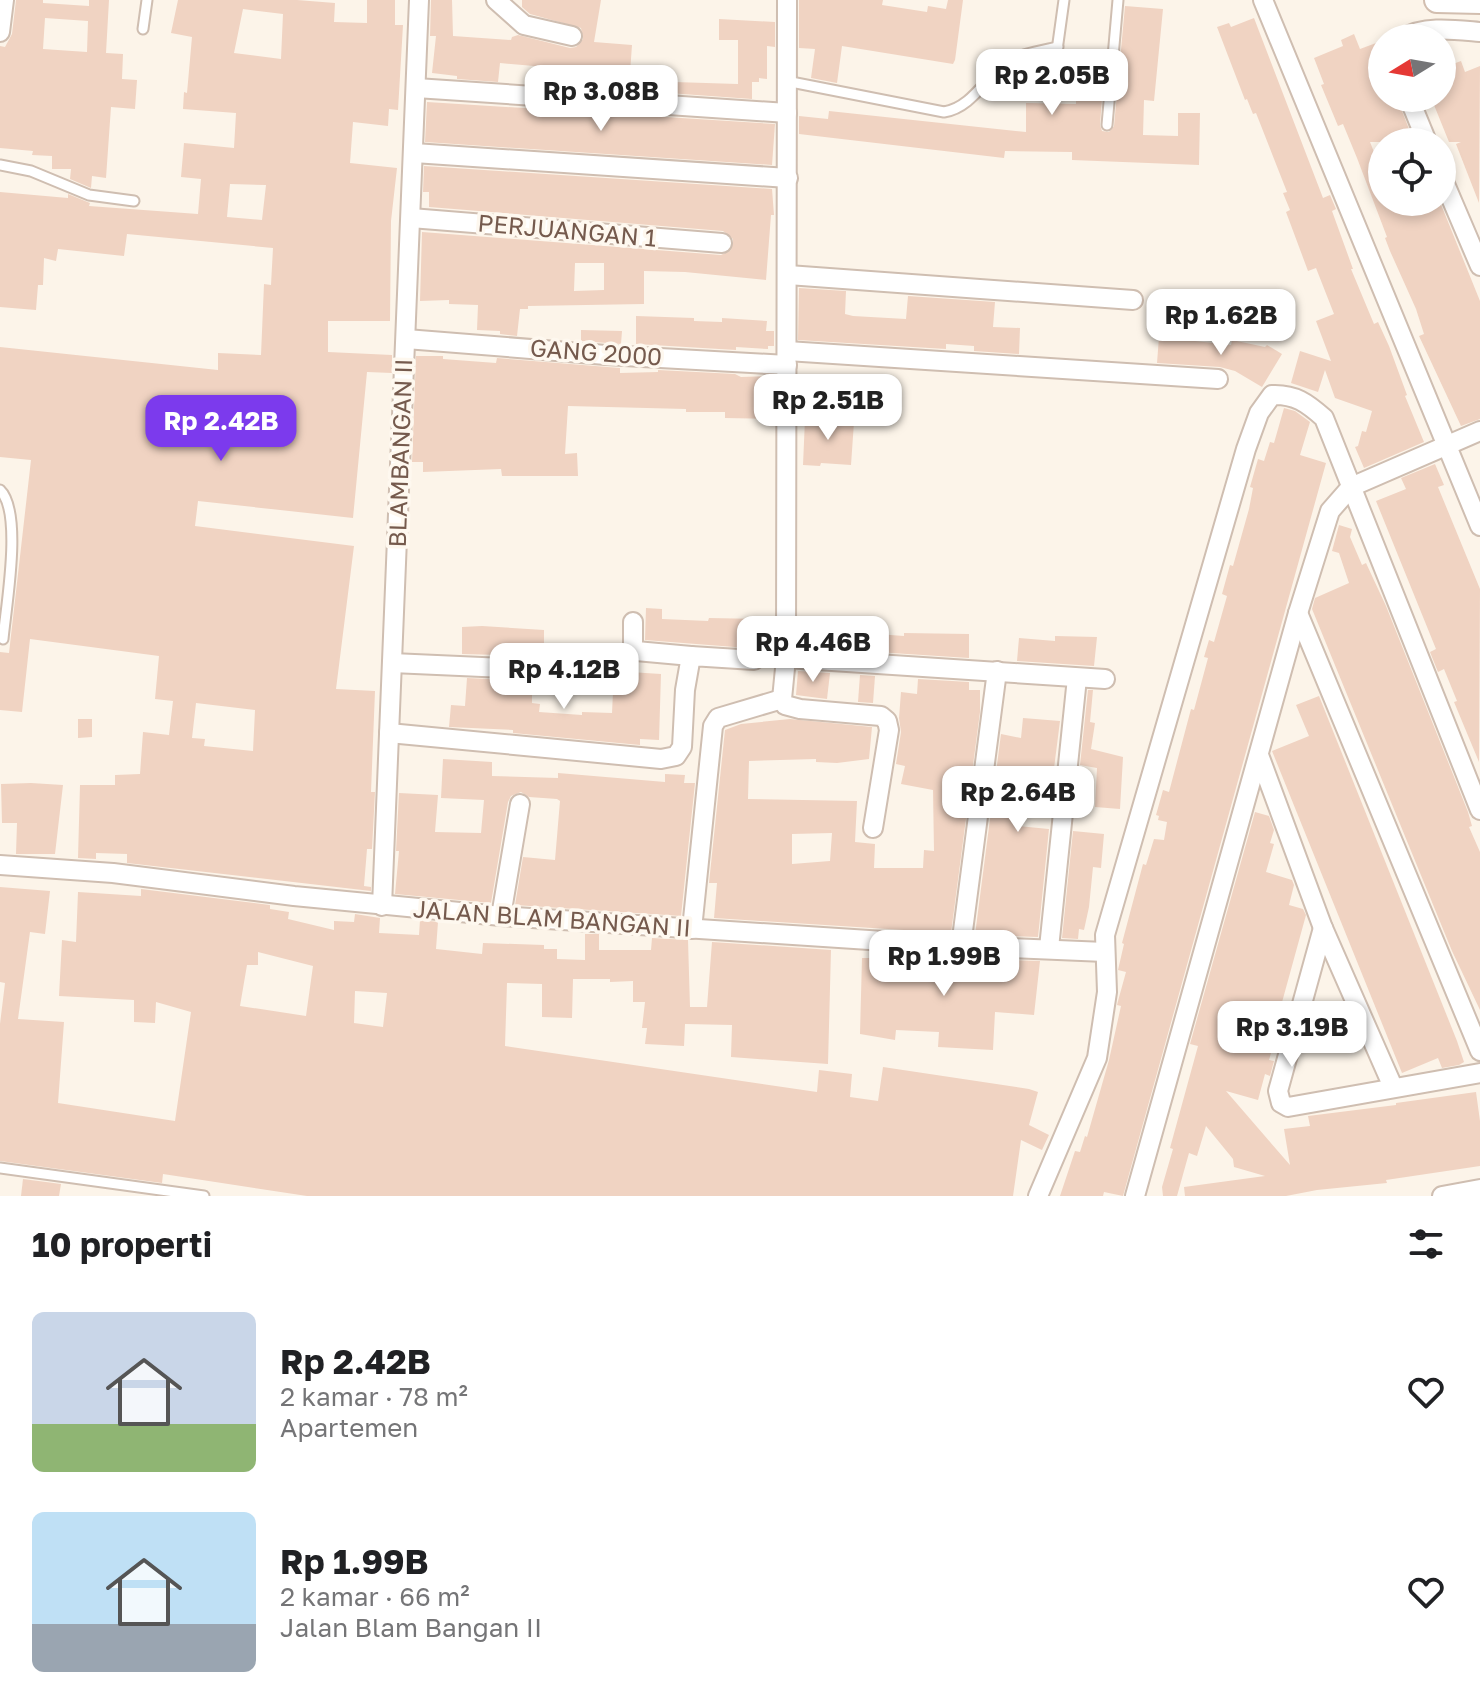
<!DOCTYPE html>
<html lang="id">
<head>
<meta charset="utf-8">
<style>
	:root { --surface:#fff; --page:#f6f6f6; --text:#202124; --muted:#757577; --accent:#7c3aed }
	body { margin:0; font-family:"Golos Text",sans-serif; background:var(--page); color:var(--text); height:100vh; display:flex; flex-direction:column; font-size:30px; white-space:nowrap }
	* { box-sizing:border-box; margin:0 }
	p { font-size:26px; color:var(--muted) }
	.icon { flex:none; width:44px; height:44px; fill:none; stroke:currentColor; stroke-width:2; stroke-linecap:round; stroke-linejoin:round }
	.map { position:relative; height:1196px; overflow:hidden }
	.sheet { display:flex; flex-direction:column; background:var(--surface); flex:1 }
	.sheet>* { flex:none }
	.needle { width:52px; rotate:259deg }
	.buttons { position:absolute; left:1368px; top:24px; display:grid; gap:16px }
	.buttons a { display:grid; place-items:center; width:88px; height:88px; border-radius:50%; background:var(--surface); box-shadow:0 4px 12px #0003; font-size:40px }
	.price { position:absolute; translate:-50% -68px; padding:0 18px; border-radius:16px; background:#fff; color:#222; font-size:26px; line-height:52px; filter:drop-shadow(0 2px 4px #0008) }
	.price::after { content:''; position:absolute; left:50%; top:48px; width:24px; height:18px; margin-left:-12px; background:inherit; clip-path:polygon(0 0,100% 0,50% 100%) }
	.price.on { background:var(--accent); color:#fff }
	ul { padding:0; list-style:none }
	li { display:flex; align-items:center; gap:24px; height:200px; padding:0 32px }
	li span { display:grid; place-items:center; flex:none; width:224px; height:160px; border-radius:12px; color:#555 }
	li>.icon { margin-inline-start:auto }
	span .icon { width:96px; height:96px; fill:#fffc; stroke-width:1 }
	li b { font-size:34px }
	h2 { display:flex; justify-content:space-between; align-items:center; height:96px; padding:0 32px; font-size:34px }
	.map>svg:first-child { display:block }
</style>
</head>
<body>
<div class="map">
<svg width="1480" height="1196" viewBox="0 0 1480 1196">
	<rect width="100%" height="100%" fill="#fcf4e9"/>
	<g fill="#f0d3c2" fill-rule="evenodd">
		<path d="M 16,0 L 43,0 L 43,3 L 89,6 L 89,0 L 109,0 L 106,53 L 123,54 L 122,79 L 137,80 L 135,109 L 111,107 L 106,178 L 92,176 L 91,188 L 70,179 L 71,169 L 52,169 L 52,156 L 32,155 L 33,151 L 0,148 L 0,46 L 5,47 L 12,34 ZM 45,18 L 88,21 L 87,52 L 43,49 Z"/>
		<path d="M 178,0 L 297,0 L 335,3 L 334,22 L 367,23 L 367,0 L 395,0 L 395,25 L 403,25 L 398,110 L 389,109 L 388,126 L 353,122 L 350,163 L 397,168 L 391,221 L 390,321 L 328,321 L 328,352 L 392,355 L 392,373 L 367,372 L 353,518 L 198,501 L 195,526 L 354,546 L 336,689 L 375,691 L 371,792 L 375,792 L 372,849 L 367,849 L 364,886 L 371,887 L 371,891 L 127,863 L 127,854 L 96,853 L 96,859 L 78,858 L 80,785 L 115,785 L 115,775 L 140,774 L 143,732 L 169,735 L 173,701 L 155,699 L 159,656 L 30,639 L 22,712 L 0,710 L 0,652 L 9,653 L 31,460 L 0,457 L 0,347 L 218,370 L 218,353 L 261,355 L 264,284 L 271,285 L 273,248 L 127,234 L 124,256 L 58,249 L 56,261 L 44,258 L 43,285 L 38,285 L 36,310 L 0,307 L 0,192 L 68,198 L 68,194 L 90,203 L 89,206 L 198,214 L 201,179 L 181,177 L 184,143 L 234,148 L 236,113 L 183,109 L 184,92 L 187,93 L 192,37 L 171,33 ZM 243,9 L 283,14 L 281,59 L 234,53 ZM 230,184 L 266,185 L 262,220 L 227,217 ZM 196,703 L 255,710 L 253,751 L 204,746 L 205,739 L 192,738 Z"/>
		<polygon points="431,0 452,0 453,36 511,40 512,37 518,35 570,48 576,47 583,39 581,28 530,14 522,7 522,0 601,0 594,42 632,45 630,73 674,79 674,82 738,84 738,40 719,40 719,19 775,22 775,47 767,46 767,79 759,78 759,82 752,82 752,99 556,85 557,68 500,63 498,82 457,79 457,76 432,73 436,36 430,36"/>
		<polygon points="799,0 883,0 882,5 927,12 928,6 946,9 948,0 963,0 955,60 953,64 842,46 837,83 811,78 815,49 799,48"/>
		<polygon points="1125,6 1163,9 1154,101 1144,100 1143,135 1178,136 1178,113 1200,113 1199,165 1072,160 1072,152 1005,151 1004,158 799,134 799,116 828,119 829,111 1026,132 1026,103 1076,104 1076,84 1103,86 1100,125 1102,131 1109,132 1114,126"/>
		<polygon points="1254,18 1323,198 1330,195 1336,209 1332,211 1353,269 1351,269 1374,324 1378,322 1389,346 1407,395 1405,396 1424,442 1364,468 1355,447 1358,446 1362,431 1366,432 1372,411 1335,398 1325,370 1318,392 1291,383 1300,351 1331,361 1316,321 1334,314 1316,268 1308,271 1286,212 1290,210 1283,193 1287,192 1256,113 1253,114 1247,99 1245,100 1217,27 1229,23 1231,27"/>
		<polygon points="1354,34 1360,49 1376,43 1382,59 1382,98 1397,98 1414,142 1370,142 1382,172 1382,202 1440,202 1480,301 1480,419 1461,426 1419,336 1424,334 1416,309 1390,251 1385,238 1387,237 1357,158 1343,124 1338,126 1321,85 1324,84 1314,58 1343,46 1341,40"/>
		<polygon points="1461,61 1465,72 1480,66 1479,203 1456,144 1461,142 1449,142 1434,105 1426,108 1422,98 1442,98 1442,68"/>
		<polygon points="427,102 775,124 772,165 425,142"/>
		<path d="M 424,166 L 772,189 L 774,215 L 771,215 L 766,280 L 685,272 L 644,271 L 644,304 L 528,306 L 528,309 L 520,309 L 517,336 L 500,334 L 500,331 L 477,330 L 478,305 L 449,304 L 449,300 L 420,301 L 422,232 L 721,255 L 731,250 L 733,239 L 723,231 L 429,207 L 429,192 L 423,192 ZM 575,263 L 604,263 L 604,290 L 574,291 Z"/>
		<polygon points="799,288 846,291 845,314 853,316 906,319 908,296 995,302 993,327 1020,328 1019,354 974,351 974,346 946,344 946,349 798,340"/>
		<polygon points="636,316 694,318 694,321 722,322 722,318 767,321 766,331 774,331 774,346 768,346 768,349 736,347 736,350 636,344"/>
		<polygon points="581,330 622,331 621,344 581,341"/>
		<polygon points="1159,337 1231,345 1232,340 1265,347 1267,345 1282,354 1262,387 1235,371 1220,367 1157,363"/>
		<polygon points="416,356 443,356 443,359 496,363 497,358 620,368 620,373 658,372 658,370 735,374 741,377 770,376 771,419 725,418 725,412 686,412 686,409 568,406 565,454 577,453 578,476 502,476 501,469 423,472 423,462 412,462"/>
		<polygon points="1284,408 1295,411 1310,422 1300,455 1326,463 1123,1196 1104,1192 1103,1196 1060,1196 1075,1151 1080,1152 1085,1136 1087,1137 1109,1060 1121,1006 1117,1005 1118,1001 1126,972 1118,970 1124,944 1122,943 1143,864 1146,865 1154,839 1164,840 1167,822 1158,820 1159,816 1156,815 1163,790 1169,792 1191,709 1194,710 1208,658 1204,657 1209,640 1214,642 1227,596 1222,594 1230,565 1233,566 1249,509 1253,488 1250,487 1258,459 1264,461 1270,442 1274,443"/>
		<polygon points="805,419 854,422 851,465 821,463 820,466 803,465"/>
		<polygon points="1435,464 1444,485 1438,487 1480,589 1479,762 1454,702 1457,701 1444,669 1438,672 1430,652 1436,649 1376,501 1406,489 1401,478"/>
		<polygon points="1339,525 1352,529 1350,537 1362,565 1366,563 1386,606 1468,812 1472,826 1469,827 1480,852 1480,1010 1452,951 1312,609 1315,598 1349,583 1339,553 1332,551"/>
		<polygon points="646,608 662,609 662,619 708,621 709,618 762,619 760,649 645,640"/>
		<polygon points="819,625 846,626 845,629 877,630 877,634 904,636 904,633 969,634 969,658 799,647 799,638 819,639"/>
		<polygon points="482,626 544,630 544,656 462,654 462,627"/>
		<polygon points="1055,636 1097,637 1094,666 1017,661 1019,638 1055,641"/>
		<polygon points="614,671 661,674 659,740 640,739 640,745 513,733 513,730 449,727 451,705 465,706 467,678 532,681 532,703 540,704 539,712 582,715 582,712 612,713"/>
		<polygon points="798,671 830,673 827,699 796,695"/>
		<polygon points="860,675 875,676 873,703 858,702"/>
		<path d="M 918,679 L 969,682 L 969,690 L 980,690 L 980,712 L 951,933 L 714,918 L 717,883 L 709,883 L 725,730 L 741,724 L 790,719 L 872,727 L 869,759 L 837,763 L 816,762 L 816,759 L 749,761 L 748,799 L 857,801 L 855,842 L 875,844 L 874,868 L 923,868 L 924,850 L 934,851 L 933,790 L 901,784 L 905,766 L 896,764 L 901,732 L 899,718 L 901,692 L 917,694 ZM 832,833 L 830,861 L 792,864 L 792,834 Z"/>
		<polygon points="1088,690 1093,690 1090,722 1095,723 1091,749 1123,757 1120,809 1095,807 1097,768 1080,765"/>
		<polygon points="1319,696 1457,1041 1464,1062 1459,1065 1442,1068 1438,1058 1402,1073 1272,751 1309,736 1296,705"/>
		<polygon points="1023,718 1060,721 1050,800 1043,799 1043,804 1020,802 1018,826 1049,829 1038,937 975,935 1001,734 1021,738"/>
		<polygon points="78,719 92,719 92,737 78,738"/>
		<polygon points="443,759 492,762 492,776 558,778 558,773 665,782 665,774 685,775 684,783 695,783 681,916 515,905 523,857 555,860 560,801 557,799 529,797 521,792 511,796 508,802 491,903 395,894 399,851 396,851 399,793 438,795 435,832 481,833 484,800 441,798"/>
		<polygon points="31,783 63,785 55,854 16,854 17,823 2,823 1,784"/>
		<polygon points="1255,812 1269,816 1274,830 1270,843 1274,844 1266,872 1292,880 1294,885 1289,905 1303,909 1306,915 1273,1035 1276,1036 1269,1060 1274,1061 1270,1076 1265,1074 1258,1100 1226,1091 1290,1165 1284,1129 1310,1126 1308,1116 1396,1105 1396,1103 1476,1092 1480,1121 1480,1166 1386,1180 1387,1183 1317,1190 1286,1196 1185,1196 1184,1187 1265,1176 1234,1167 1233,1159 1206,1126 1197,1156 1189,1153 1177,1196 1163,1196 1162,1187 1173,1149 1170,1148 1198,1046 1190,1044"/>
		<polygon points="1073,831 1104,834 1101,868 1093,867 1089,907 1084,930 1079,929 1078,939 1062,938"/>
		<path d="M 0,887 L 50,891 L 45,934 L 30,932 L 18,1019 L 64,1022 L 58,1103 L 175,1121 L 191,1012 L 156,1002 L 155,1023 L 134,1022 L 134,1000 L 59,996 L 62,940 L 76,942 L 78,892 L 141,896 L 141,889 L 270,905 L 270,909 L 289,912 L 288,919 L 334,930 L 334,921 L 354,922 L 355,914 L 380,918 L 379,933 L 419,935 L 420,920 L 438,922 L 436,949 L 482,954 L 483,943 L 544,945 L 544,949 L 557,949 L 557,959 L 585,960 L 585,934 L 599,934 L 599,950 L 651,950 L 652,938 L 688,940 L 690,1007 L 707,1007 L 712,942 L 831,950 L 828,1064 L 731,1057 L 732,1025 L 685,1024 L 684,1046 L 645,1044 L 647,1028 L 642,1028 L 645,1002 L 633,1002 L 633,981 L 610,982 L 610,979 L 573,979 L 572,1018 L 542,1017 L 542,984 L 507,983 L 505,1046 L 817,1092 L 819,1070 L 852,1074 L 850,1097 L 878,1101 L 883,1067 L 1029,1089 L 1038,1092 L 1029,1125 L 1049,1135 L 1042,1150 L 1021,1140 L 1013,1196 L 307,1196 L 163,1174 L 162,1183 L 0,1161 L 0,1024 L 5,983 L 0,982 ZM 258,952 L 313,966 L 306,1016 L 240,1006 L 247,965 L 258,965 ZM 355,991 L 387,993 L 383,1027 L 354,1023 Z"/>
		<polygon points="883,953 920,955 919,963 975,966 975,959 1040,961 1034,1015 995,1012 993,1050 938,1047 939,1032 896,1030 895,1040 860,1034 862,958 882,958"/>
		<polygon points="1347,1022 1349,1044 1321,1046 1319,1024"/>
		<polygon points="23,1179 61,1184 59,1196 21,1196"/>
	</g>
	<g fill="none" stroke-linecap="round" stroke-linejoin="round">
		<g stroke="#cfbeb1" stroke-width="13">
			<g id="lane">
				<polyline points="1064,0 1054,72 1058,75 1110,79"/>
				<polyline points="143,29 147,0"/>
				<path d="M 786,81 L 944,112 C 970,108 984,81 1003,65 C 1018,54 1040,51 1058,47"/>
				<polyline points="1107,125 1118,0"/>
				<polyline points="0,165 31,171 89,195 134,201"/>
				<path d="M 0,490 C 23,512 6,606 3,639"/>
				<polyline points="0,1168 204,1196"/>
			</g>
		</g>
		<g stroke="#cfbeb1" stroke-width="22">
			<g id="street">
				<polyline points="496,0 524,25 572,36"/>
				<polyline points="1263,0 1480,526"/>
				<polyline points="0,32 4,0"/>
				<path d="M 1404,38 C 1424,25 1457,30 1480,32"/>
				<polyline points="416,88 787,113"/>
				<polyline points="1409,98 1427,142"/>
				<polyline points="414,153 788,178"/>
				<polyline points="1442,177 1480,266"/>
				<polyline points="411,218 722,243"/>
				<polyline points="788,275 1133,300"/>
				<polyline points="406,339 606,355 787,365"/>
				<polyline points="787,351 1218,379"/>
				<polyline points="1298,613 1480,1051"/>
				<polyline points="633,622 633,648 636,651 691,656"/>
				<polyline points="786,658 1105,679"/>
				<polyline points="392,663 594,672"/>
				<polyline points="782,699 786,658 787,0"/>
				<polyline points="782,699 785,705 800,709 881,716 887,721 889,730 873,828"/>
				<polyline points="389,733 661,759 676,756 682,747 685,690 691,656 754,660"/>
				<polyline points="1259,755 1323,928 1393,1087"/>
				<polyline points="0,865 113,873 294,896 501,916 961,946 1105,952"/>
				<polyline points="382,906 419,0"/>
				<polyline points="501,916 520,804"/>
				<polyline points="1323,928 1278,1091 1281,1103 1288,1107 1480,1073"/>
				<polyline points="692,929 713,726 718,718 782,699"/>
				<polyline points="961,946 997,671"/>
				<polyline points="1049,948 1077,678"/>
				<path d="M 1038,1196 L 1097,1058 L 1107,992 L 1105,935 L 1246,449 L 1259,413 L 1272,395 C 1295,394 1307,403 1324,418 L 1480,810"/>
				<polyline points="1135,1196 1298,613 1330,511 1351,487 1480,431"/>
				<polyline points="1442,1196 1480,1189"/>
			</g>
		</g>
		<g stroke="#d2beaf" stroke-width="28">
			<polyline id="secondary" points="1437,0 1480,1"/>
		</g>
		<use href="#lane" stroke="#fff" stroke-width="9"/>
		<use href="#street" stroke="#fff" stroke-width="18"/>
		<use href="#secondary" stroke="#fff" stroke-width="24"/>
	</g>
	<g text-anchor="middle" stroke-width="7" stroke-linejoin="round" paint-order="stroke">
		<g font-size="24" fill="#755a4d" stroke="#fef8ef">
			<text transform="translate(567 231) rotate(5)" y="8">PERJUANGAN 1</text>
			<text transform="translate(596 353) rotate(4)" y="8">GANG 2000</text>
			<text transform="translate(401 453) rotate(-88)" y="8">BLAMBANGAN II</text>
			<text transform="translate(552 919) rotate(4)" y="8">JALAN BLAM BANGAN II</text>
		</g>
	</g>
</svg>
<div class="buttons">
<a><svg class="needle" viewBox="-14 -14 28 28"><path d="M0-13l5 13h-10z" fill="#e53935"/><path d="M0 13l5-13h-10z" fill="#757577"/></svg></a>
<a><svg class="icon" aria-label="locate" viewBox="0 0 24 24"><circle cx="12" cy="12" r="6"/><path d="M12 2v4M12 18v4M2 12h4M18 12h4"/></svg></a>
</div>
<b class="price" style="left:1052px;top:117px">Rp 2.05B</b>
<b class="price" style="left:601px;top:133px">Rp 3.08B</b>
<b class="price" style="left:1221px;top:357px">Rp 1.62B</b>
<b class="price" style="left:828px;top:442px">Rp 2.51B</b>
<b class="price on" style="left:221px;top:463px">Rp 2.42B</b>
<b class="price" style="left:813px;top:684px">Rp 4.46B</b>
<b class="price" style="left:564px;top:711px">Rp 4.12B</b>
<b class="price" style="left:1018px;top:834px">Rp 2.64B</b>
<b class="price" style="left:944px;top:998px">Rp 1.99B</b>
<b class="price" style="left:1292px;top:1069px">Rp 3.19B</b>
</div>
<section class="sheet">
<h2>10 properti<svg class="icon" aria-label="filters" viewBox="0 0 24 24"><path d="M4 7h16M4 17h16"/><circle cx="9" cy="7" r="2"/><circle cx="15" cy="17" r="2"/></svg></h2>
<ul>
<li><span style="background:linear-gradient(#c9d6e8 70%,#8fb573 0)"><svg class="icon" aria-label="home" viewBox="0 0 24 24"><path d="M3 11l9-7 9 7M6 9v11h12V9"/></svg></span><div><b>Rp 2.42B</b><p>2 kamar · 78 m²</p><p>Apartemen</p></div><svg class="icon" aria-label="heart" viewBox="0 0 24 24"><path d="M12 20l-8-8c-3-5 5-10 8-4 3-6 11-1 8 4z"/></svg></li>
<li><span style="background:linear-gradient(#bfe0f5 70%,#9aa5b1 0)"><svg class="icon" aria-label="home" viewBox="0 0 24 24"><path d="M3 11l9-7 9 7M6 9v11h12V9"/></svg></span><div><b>Rp 1.99B</b><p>2 kamar · 66 m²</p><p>Jalan Blam Bangan II</p></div><svg class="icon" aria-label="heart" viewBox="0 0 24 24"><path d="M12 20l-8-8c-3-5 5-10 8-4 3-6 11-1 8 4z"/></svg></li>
</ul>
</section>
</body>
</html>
